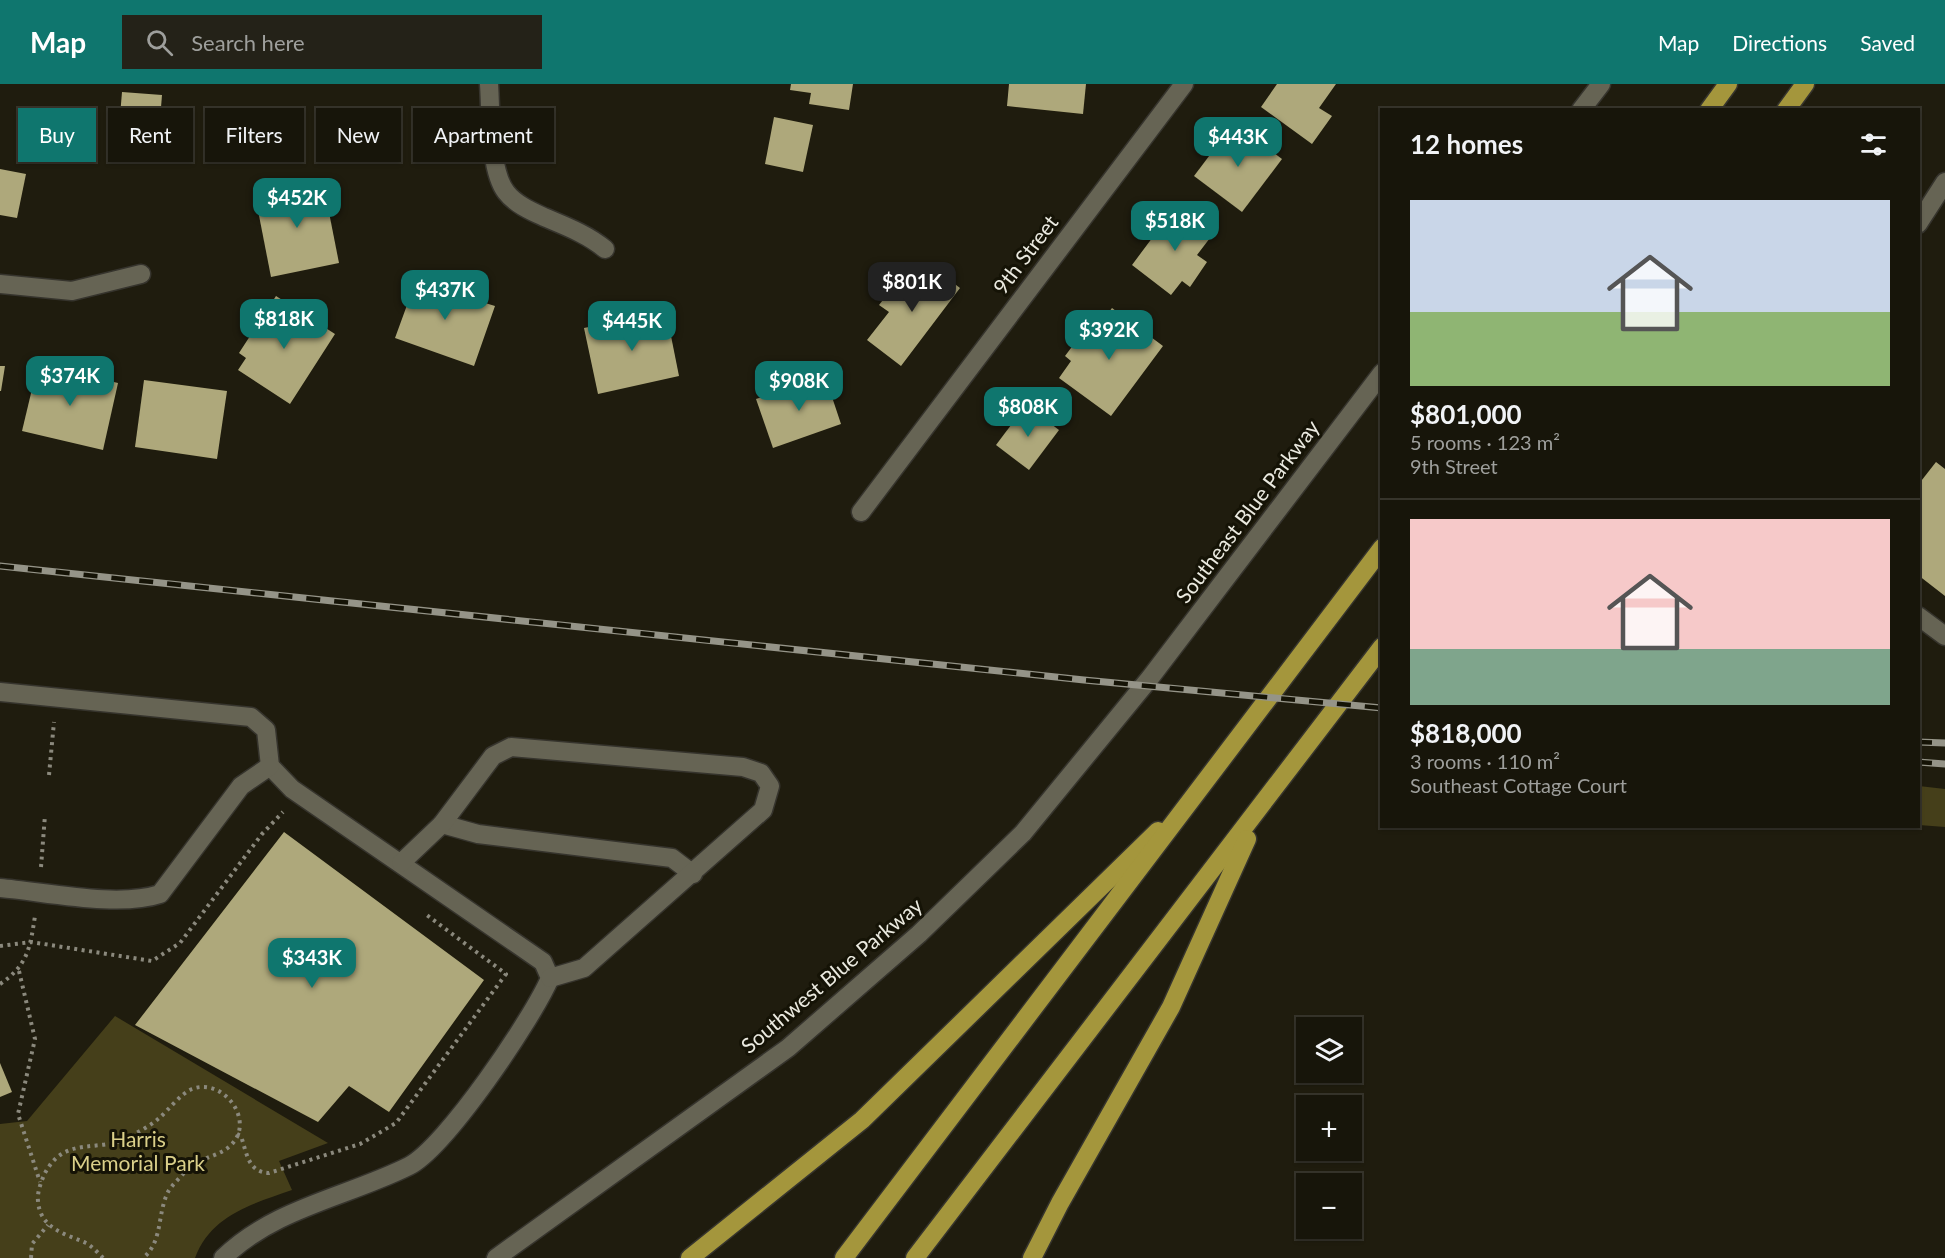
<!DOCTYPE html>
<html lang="en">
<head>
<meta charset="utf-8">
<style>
	:root { --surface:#17150a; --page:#242218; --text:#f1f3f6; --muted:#9e9f9c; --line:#36342b; --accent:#0f766e }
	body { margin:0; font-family:Lato,sans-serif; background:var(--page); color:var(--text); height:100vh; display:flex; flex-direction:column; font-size:22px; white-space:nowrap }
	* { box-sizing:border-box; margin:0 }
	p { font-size:20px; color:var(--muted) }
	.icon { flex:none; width:33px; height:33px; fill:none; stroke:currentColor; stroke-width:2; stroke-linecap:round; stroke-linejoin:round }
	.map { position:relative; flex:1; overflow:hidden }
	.panel { position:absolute; left:1380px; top:24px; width:540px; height:720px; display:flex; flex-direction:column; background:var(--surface); border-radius:0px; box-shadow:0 2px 4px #0004,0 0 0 2px var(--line) }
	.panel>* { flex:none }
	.guide { position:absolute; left:18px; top:24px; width:570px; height:54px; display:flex; gap:12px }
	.tools { position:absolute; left:1296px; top:933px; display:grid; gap:12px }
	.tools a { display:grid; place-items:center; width:66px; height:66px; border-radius:0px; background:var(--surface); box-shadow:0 2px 4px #0004,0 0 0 2px var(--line); font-size:30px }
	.price { position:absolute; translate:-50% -51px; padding:0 14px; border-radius:12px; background:var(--accent); color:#fff; font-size:20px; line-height:39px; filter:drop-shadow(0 2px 3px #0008) }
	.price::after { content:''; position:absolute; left:50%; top:36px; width:18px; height:14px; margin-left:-9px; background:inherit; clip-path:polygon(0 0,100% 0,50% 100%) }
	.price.on { background:#222; color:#fff }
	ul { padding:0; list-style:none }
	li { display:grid; align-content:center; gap:12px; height:318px; padding:0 30px }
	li+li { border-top:2px solid var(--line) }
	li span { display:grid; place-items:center; height:186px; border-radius:0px; color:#555 }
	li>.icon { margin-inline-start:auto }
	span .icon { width:108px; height:108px; fill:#fffc; stroke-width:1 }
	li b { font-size:26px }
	h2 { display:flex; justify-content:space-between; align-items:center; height:72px; padding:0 30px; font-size:26px }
	.tag { padding:0 21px; border-radius:0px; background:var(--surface); box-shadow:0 2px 4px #0004,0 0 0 2px var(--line); font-size:21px; line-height:54px }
	.tag.on { background:var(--accent); color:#fff }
	header { display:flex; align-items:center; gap:36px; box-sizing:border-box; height:84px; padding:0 30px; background:var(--accent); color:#fff }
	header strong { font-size:28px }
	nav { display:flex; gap:33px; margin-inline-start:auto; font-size:21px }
	.search { width:420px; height:54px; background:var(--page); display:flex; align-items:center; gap:15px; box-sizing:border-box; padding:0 21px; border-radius:0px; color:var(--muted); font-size:22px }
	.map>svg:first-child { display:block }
</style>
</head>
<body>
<header>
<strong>Map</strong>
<div class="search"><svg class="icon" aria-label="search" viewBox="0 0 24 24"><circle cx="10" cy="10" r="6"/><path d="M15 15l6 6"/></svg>Search here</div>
<nav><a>Map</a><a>Directions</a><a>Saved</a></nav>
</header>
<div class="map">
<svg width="1945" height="1174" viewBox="0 0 1945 1174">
	<rect width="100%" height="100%" fill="#1f1c0e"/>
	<g fill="#453f1a">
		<polygon points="1919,702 1945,705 1945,743 1919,741"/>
		<path d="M 115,932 L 328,1059 L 279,1077 L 292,1106 C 252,1120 211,1131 195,1174 L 0,1174 L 0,1040 L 27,1037 Z"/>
	</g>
	<g fill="#aea87b">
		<polygon points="791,0 853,0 849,26 809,20 811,9 790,6"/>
		<polygon points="1009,0 1086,0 1083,30 1007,22"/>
		<polygon points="1277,0 1336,0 1319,24 1332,32 1312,60 1261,23"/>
		<polygon points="122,8 162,11 159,48 119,44"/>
		<polygon points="774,33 813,41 803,88 765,80"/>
		<polygon points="1234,39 1282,75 1242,128 1194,92"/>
		<polygon points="0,85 26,90 17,134 0,131"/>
		<polygon points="323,98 339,179 271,193 255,111"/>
		<polygon points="1176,122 1213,150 1197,171 1207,178 1190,203 1182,197 1171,211 1132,181"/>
		<polygon points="926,178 960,204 901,282 867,256 889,228 879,221 896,199 905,206"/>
		<polygon points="418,191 471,210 469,214 495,222 474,282 395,254"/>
		<polygon points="276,212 335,250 290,320 238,286 246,274 239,269"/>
		<polygon points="1112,224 1163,262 1111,332 1059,294 1071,277 1065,272 1092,236 1099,241"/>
		<polygon points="666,227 679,292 598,310 584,244"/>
		<polygon points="38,280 118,299 103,366 22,347"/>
		<polygon points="0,282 5,282 1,307 0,307"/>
		<polygon points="825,292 841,340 773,364 756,315"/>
		<polygon points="144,296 227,307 217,375 135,363"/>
		<polygon points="1026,321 1059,346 1029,386 996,361"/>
		<polygon points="1936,378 1945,385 1945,512 1918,491 1918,401"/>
		<polygon points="284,748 484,896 389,1028 349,1002 318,1038 135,941"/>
		<polygon points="0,979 12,1008 0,1013"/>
	</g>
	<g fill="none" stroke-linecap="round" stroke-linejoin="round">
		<g stroke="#36342d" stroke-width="21">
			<g id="minor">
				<path d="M 489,0 C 491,28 489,86 506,108 C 515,120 531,127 544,133 C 565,142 587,150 605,165"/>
				<polyline points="1581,26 1601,0"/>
				<polyline points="1918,140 1945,98"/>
				<polyline points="0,200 72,207 141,190"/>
				<polyline points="861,428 1184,0"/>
				<polyline points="1918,532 1945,552"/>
				<path d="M 0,608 L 251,633 L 266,646 L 270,682 L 292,705 L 543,878 L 550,894 C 533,934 446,1063 409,1082 C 347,1113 274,1124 223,1174"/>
				<polyline points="442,740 478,750 672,774 693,790"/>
				<polyline points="401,779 442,740 493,672 511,663 743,683 761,689 770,702 763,726 584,884 550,894"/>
				<path d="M 0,804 C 46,808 118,824 160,810 L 241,702 L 270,682"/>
				<polyline points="496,1174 788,964 919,850 1023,749 1150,594 1382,289"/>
			</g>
		</g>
		<g stroke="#36342d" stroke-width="21">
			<g id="highway">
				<polyline points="1709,26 1728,0"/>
				<polyline points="1786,26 1805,0"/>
				<polyline points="690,1174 862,1036 1158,747"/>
				<polyline points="844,1174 1382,464"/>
				<polyline points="915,1174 1382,563"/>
				<polyline points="1032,1174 1060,1119 1171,923 1247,755"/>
			</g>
		</g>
		<g stroke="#8b897d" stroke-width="4" stroke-dasharray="3 4.5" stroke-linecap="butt">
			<polyline points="49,691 54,638"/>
			<polyline points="41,783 45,731"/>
			<polyline points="0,862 31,858 152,877 180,859 262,750 283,728"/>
			<polyline points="19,887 35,955 18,1030 40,1098"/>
			<path d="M 0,900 C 28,881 30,864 35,832"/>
			<path d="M 237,1050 L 241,1052 C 247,1070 248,1088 269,1089 L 360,1060 L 396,1039 L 506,890 L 424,829"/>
			<polyline points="31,1174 32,1160 48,1141"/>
			<path d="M 103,1174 C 98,1169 92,1162 86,1159 C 66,1150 40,1145 38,1117 C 37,1109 41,1098 44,1091 C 65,1049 99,1071 131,1052 C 140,1047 150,1042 158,1035 C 168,1027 180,1010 192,1005 C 223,993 255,1036 232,1060 C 219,1074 198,1072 183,1090 C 178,1096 171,1102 168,1108 C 157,1130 163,1158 143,1174"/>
		</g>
		<use href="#minor" stroke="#666454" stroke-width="18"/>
		<use href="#highway" stroke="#a4963c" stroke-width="18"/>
		<g stroke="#959488" stroke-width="7">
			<g id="rail">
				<polyline points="0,482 1084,596 1382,624"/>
				<polyline points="1918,658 1945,659"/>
				<polyline points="1918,678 1945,680"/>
			</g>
		</g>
		<use href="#rail" stroke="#151306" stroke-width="4.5" stroke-dasharray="14" stroke-linecap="butt"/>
	</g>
	<g text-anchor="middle" stroke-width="6" stroke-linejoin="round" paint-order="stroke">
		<g font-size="21" fill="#ebeae0" stroke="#151306">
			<text transform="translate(1026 171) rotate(-53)" y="7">9th Street</text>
			<text transform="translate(1248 428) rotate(-53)" y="7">Southeast Blue Parkway</text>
			<text transform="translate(832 892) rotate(-40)" y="7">Southwest Blue Parkway</text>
		</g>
		<g font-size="21" fill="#dacf89" stroke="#151306">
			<text x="138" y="1063">Harris<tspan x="138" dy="24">Memorial Park</tspan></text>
		</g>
	</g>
</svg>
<div class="tools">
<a><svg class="icon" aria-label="layers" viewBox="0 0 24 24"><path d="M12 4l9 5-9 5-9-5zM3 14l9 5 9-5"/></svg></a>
<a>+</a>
<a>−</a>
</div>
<b class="price" style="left:1238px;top:84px">$443K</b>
<b class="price" style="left:297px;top:145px">$452K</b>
<b class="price" style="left:1175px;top:168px">$518K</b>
<b class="price on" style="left:912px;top:229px">$801K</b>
<b class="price" style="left:445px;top:237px">$437K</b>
<b class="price" style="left:284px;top:266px">$818K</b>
<b class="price" style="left:632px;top:268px">$445K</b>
<b class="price" style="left:1109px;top:277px">$392K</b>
<b class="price" style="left:70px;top:323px">$374K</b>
<b class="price" style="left:799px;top:328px">$908K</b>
<b class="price" style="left:1028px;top:354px">$808K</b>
<b class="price" style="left:312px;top:905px">$343K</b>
<div class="guide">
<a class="tag on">Buy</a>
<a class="tag">Rent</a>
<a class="tag">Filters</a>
<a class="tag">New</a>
<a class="tag">Apartment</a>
</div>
<section class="panel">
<h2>12 homes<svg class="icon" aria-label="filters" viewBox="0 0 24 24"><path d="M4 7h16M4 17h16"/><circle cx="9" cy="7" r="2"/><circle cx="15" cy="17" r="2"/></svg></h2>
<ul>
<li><span style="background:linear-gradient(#c9d6e8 60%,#8fb573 0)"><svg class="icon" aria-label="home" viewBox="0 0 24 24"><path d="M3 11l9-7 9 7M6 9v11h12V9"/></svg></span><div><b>$801,000</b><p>5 rooms · 123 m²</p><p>9th Street</p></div></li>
<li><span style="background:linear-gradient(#f6c9c9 70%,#7fa58c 0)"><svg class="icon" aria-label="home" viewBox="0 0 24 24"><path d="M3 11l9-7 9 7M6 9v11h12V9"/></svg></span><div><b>$818,000</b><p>3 rooms · 110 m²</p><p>Southeast Cottage Court</p></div></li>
</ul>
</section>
</div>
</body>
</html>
